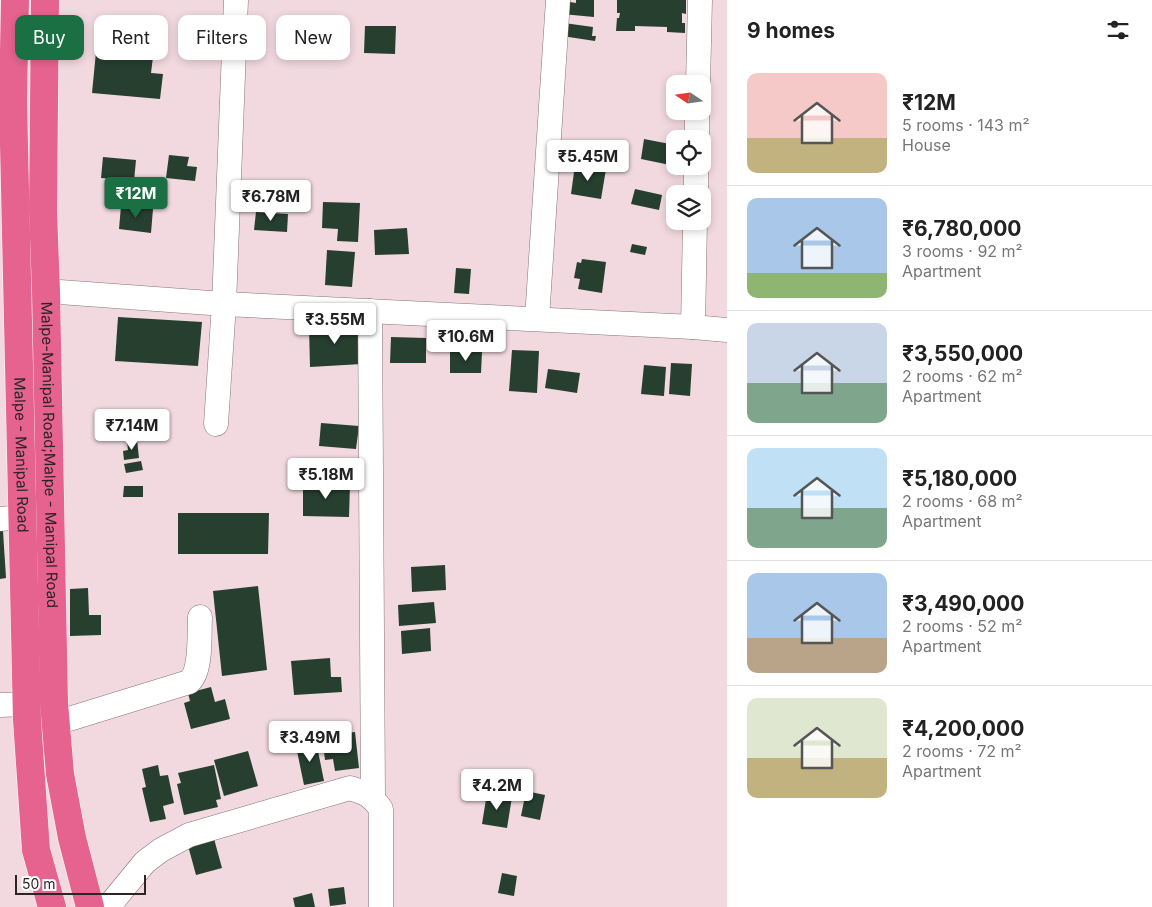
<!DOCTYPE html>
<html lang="en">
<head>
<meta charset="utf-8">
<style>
	:root { --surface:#fff; --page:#f2f2f2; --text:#222; --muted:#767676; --line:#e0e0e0; --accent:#1a7043 }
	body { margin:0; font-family:Inter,sans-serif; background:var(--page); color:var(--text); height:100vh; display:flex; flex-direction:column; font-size:19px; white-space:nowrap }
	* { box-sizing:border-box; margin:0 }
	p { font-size:16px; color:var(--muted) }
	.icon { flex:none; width:28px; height:28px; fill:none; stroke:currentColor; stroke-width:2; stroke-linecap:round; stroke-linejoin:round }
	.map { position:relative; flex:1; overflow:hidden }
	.side { display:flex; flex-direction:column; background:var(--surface); width:425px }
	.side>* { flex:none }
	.hud { position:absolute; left:15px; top:15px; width:475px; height:45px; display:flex; gap:10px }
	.needle { width:32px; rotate:283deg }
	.buttons { position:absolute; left:666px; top:75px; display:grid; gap:10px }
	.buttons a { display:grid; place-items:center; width:45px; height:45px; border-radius:10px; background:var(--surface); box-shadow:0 2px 8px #0003; font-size:25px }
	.scale { position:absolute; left:15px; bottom:12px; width:131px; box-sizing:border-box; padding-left:5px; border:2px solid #2d2426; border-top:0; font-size:14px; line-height:18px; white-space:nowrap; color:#2d2426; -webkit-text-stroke:4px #fff; paint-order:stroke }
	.price { position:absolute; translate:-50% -42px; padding:0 11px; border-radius:5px; background:#fff; color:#222; font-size:16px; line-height:32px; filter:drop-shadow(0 1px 2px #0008) }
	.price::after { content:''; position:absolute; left:50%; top:30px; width:15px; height:11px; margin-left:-8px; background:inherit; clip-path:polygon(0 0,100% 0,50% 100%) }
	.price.selected { background:var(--accent); color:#fff }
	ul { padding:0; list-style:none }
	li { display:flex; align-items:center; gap:15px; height:125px; padding:0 20px }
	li+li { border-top:1px solid var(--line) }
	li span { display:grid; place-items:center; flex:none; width:140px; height:100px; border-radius:10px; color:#555 }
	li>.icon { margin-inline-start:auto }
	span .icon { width:60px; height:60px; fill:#fffc; stroke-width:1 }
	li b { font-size:21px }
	h2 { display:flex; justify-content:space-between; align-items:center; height:60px; padding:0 20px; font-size:21px }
	.tag { padding:0 18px; border-radius:10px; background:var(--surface); box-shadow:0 2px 8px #0003; font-size:18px; line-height:45px }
	.tag.selected { background:var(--accent); color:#fff }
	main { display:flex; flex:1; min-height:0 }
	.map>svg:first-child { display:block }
</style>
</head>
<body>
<main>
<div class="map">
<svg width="727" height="907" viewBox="0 0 727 907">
	<rect width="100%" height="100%" fill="#f1d9df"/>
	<g fill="#263f2f">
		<polygon points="576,0 594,0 594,17 562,14 564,1 576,3"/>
		<polygon points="617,0 686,0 686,14 682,13 682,23 685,23 685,33 667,32 667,27 635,26 635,31 616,31 617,18 619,18 620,13 617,13"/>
		<polygon points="564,23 593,27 592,36 596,36 595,41 562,36"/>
		<polygon points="365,26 396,26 395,54 364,53"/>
		<polygon points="96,52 153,57 151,73 163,74 160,99 92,93"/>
		<polygon points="644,139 675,145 675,166 641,159"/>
		<polygon points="169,155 189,157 187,166 197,167 195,181 166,178"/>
		<polygon points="103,157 136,160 134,181 101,178"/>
		<polygon points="575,165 606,169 601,199 571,194"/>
		<polygon points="635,189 662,195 659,210 631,204"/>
		<polygon points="323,202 360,203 358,242 337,241 338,229 322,228"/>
		<polygon points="121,206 153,209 151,233 119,229"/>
		<polygon points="256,212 288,214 287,232 254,230"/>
		<polygon points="407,228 409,254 375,255 374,230"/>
		<polygon points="632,244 647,247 645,255 630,252"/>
		<polygon points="327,250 355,252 352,287 325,285"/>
		<polygon points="582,259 606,262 602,293 578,289 580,279 574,278 577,262 581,263"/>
		<polygon points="456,268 471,269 469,294 454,293"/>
		<polygon points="118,317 202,322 198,366 115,361"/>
		<polygon points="360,323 362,364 310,367 309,326"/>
		<polygon points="391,337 426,338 426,363 390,363"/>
		<polygon points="512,350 539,351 537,393 509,391"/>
		<polygon points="450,352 482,352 481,373 450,373"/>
		<polygon points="671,363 692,364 690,396 669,394"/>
		<polygon points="644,365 666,367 664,396 641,394"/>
		<polygon points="548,369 580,373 577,393 545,388"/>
		<polygon points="321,423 359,426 356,449 319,446"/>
		<polygon points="137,440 139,458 124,460 123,451 128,450 127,441"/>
		<polygon points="141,461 143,470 126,473 124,464"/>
		<polygon points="303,483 350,484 349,517 303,516"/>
		<polygon points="124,486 143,486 143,497 123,497"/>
		<polygon points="178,513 269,513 268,554 178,554"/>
		<polygon points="0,531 3,531 6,578 0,579"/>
		<polygon points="445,565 446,590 412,592 411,567"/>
		<polygon points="258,586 267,670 222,676 213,591"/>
		<polygon points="88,588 89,615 101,615 101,635 70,636 70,589"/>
		<polygon points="434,602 436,623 399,626 398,605"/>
		<polygon points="430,628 431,651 402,654 401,631"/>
		<polygon points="330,658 331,677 341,677 342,692 294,695 291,661"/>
		<polygon points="211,687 215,702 225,699 230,719 191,729 184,703 190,701 188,693"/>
		<polygon points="355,732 359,768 335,771 333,759 325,760 322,736"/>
		<polygon points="316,741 324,781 304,785 296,746"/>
		<polygon points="248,751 258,786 224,796 214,760"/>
		<polygon points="158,765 160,776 168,775 174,803 163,806 166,819 150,822 142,788 146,787 142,769"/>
		<polygon points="214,765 221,799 216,800 218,807 184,815 177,784 181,783 178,773"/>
		<polygon points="526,791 545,795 540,820 521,816"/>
		<polygon points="487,793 512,797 507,828 482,824"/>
		<polygon points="213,835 222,868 196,875 187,842"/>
		<polygon points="502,873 517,876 514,896 498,893"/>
		<polygon points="344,887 346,904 330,906 328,889"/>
		<polygon points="312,893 315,907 295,907 293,898"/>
	</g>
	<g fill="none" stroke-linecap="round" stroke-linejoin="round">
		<g stroke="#887378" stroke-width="25">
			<g id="minor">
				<polyline points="698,84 700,0"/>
				<polyline points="697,139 697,111"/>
				<polyline points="696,194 696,166"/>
				<polyline points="46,291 224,304 693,327 727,330"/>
				<polyline points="370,311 373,797"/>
				<polyline points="537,319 558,0"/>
				<polyline points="693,327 695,221"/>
				<polyline points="216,424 224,304 236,0"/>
				<polyline points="0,519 22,517"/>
				<polyline points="0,705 27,704"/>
				<path d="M 56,723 L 189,682 C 202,671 199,634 200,617"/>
				<path d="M 108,907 L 145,862 L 161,850 L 189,835 L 350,788 C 366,793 371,795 381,809 L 381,907"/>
			</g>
		</g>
		<g stroke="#fff" stroke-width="29">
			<g id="highway">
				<path id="s1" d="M 15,0 L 13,100 L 27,720 L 36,850 L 52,907"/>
				<path id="s2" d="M 45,0 L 43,210 L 46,291 L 54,703 L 60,774 L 72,838 L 90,907"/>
			</g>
		</g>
		<use href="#minor" stroke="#fff" stroke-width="24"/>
		<use href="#highway" stroke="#e7638f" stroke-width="28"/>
	</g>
	<g text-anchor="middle" stroke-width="5" stroke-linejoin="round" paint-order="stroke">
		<g font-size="15" fill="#2d2426" stroke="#fff">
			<text dy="5" stroke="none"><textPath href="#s1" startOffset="455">Malpe - Manipal Road</textPath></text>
			<text dy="5" stroke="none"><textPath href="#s2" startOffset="455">Malpe-Manipal Road;Malpe - Manipal Road</textPath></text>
		</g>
	</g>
</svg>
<div class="buttons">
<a><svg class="needle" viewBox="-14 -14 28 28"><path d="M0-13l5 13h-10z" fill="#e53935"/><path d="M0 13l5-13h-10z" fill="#767676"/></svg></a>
<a><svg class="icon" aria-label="locate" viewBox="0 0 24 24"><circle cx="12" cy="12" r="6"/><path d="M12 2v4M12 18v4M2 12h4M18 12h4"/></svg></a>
<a><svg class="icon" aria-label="layers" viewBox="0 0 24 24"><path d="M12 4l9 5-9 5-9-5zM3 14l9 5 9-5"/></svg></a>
</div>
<div class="scale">50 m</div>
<b class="price" style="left:588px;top:182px">₹5.45M</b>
<b class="price selected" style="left:136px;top:219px">₹12M</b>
<b class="price" style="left:271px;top:222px">₹6.78M</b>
<b class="price" style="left:335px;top:345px">₹3.55M</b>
<b class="price" style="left:466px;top:362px">₹10.6M</b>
<b class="price" style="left:132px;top:451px">₹7.14M</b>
<b class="price" style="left:326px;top:500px">₹5.18M</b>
<b class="price" style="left:310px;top:763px">₹3.49M</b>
<b class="price" style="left:497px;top:811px">₹4.2M</b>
<div class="hud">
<a class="tag selected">Buy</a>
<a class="tag">Rent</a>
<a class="tag">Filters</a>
<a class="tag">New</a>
</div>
</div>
<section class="side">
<h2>9 homes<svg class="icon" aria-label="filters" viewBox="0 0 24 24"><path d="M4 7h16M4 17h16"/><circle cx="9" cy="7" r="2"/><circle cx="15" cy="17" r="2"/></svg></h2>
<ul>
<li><span style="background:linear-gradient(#f6c9c9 65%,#c2b280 0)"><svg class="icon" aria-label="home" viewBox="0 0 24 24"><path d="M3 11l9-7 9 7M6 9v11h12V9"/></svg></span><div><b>₹12M</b><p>5 rooms · 143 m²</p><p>House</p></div></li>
<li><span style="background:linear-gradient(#a9c7e8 75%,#8fb573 0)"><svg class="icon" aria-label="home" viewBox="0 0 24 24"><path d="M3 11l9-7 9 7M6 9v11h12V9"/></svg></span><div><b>₹6,780,000</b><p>3 rooms · 92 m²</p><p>Apartment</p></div></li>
<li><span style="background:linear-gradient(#c9d6e8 60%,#7fa58c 0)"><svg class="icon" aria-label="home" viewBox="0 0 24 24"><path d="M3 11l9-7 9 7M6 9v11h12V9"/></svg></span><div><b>₹3,550,000</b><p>2 rooms · 62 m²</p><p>Apartment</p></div></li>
<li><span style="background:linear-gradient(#bfe0f5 60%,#7fa58c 0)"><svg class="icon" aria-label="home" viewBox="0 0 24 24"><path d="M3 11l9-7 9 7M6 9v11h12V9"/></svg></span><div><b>₹5,180,000</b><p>2 rooms · 68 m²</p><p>Apartment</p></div></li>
<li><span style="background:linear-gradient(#a9c7e8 65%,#b9a48a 0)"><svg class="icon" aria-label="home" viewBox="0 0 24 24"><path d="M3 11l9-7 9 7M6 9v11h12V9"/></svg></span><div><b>₹3,490,000</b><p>2 rooms · 52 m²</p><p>Apartment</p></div></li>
<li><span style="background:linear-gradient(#dfe7d0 60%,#c2b280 0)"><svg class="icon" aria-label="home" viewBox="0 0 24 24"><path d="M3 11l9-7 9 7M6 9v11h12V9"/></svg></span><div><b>₹4,200,000</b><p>2 rooms · 72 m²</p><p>Apartment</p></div></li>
</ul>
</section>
</main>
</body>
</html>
